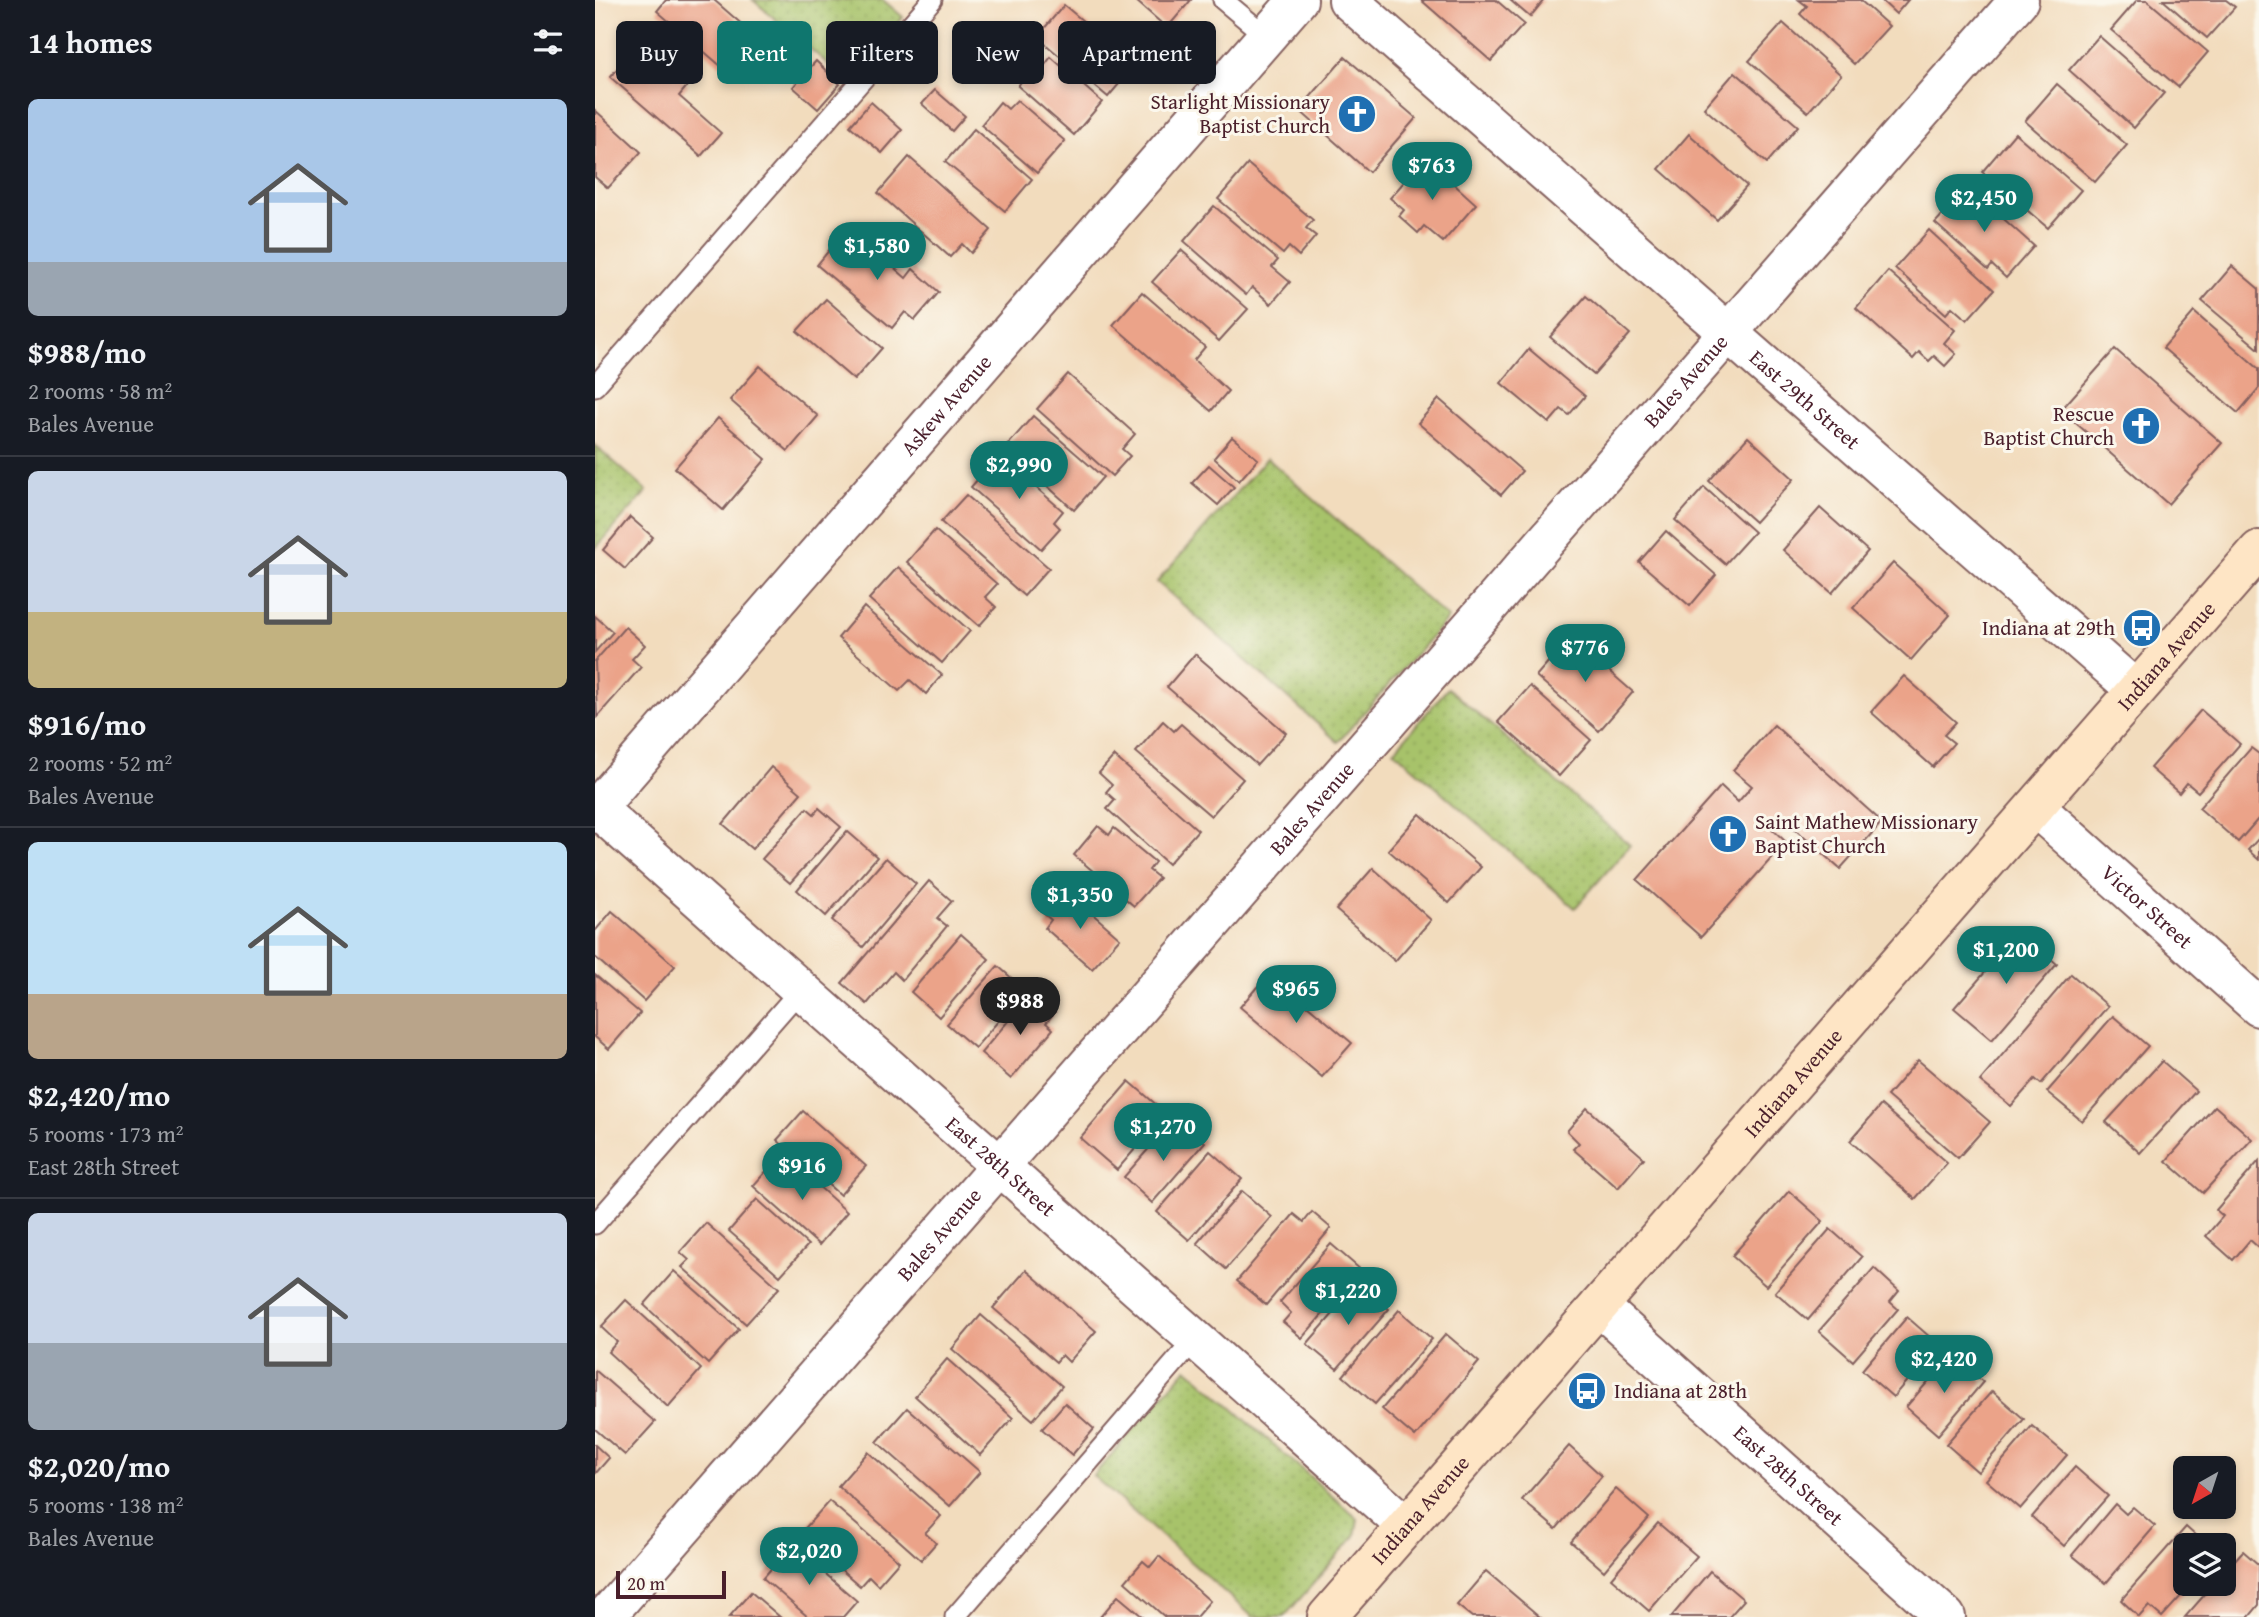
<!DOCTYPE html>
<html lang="en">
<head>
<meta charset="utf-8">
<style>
	:root { --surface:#171b24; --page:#20242c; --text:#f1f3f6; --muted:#9ea1a6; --line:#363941; --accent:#0f766e }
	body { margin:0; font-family:"Gentium Book Plus",serif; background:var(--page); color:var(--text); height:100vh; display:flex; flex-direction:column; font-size:26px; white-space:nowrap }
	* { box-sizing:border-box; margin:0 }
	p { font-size:23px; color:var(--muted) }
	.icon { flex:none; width:38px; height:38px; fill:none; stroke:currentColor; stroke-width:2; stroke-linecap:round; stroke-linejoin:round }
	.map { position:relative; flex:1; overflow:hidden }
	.sheet { display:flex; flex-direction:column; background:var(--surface); width:595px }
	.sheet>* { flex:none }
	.banner { position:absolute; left:21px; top:21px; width:665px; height:63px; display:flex; gap:14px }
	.needle { width:46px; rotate:219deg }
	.fabs { position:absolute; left:1578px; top:1456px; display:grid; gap:14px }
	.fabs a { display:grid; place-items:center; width:63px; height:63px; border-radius:10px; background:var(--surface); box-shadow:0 4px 10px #0003; font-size:35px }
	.scale { position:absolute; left:21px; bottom:18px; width:110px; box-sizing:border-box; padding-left:7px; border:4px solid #4a1f2b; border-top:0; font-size:19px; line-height:24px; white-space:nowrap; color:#4a1f2b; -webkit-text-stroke:5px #fbf7ec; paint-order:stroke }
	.price { position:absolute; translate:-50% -60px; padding:0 16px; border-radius:24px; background:var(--accent); color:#fff; font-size:23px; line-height:46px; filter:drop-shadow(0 2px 4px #0008) }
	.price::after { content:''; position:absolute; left:50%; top:42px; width:21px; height:16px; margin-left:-10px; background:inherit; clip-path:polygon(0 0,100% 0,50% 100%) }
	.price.active { background:#222; color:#fff }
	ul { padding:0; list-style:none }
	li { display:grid; align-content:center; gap:14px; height:371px; padding:0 28px }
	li+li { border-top:2px solid var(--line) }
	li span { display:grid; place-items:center; height:217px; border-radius:10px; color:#555 }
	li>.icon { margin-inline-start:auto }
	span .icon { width:126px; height:126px; fill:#fffc; stroke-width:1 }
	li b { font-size:30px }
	h2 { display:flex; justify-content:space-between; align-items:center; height:84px; padding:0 28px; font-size:30px }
	.tag { padding:0 24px; border-radius:10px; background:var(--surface); box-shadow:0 4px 10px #0003; font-size:24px; line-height:63px }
	.tag.active { background:var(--accent); color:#fff }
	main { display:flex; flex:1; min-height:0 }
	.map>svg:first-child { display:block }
</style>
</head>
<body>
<main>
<section class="sheet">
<h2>14 homes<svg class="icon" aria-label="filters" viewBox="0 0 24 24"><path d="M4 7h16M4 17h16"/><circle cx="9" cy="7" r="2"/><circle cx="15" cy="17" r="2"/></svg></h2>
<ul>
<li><span style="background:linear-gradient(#a9c7e8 75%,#9aa5b1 0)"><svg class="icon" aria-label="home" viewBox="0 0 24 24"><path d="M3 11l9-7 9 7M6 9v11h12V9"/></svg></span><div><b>$988/mo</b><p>2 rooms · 58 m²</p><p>Bales Avenue</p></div></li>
<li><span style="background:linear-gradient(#c9d6e8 65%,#c2b280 0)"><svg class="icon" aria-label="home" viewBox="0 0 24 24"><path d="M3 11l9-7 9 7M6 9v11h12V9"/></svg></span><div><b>$916/mo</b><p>2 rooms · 52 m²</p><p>Bales Avenue</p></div></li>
<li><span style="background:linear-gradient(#bfe0f5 70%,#b9a48a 0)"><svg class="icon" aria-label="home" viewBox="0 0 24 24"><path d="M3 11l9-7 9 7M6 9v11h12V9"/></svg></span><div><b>$2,420/mo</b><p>5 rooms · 173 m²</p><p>East 28th Street</p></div></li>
<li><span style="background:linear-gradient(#c9d6e8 60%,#9aa5b1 0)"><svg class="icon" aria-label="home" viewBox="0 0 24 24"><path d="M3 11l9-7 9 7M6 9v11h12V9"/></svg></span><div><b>$2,020/mo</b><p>5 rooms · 138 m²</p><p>Bales Avenue</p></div></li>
</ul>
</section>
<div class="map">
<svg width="1664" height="1617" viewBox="0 0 1664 1617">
	<defs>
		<pattern id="grass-dots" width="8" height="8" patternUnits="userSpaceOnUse" patternTransform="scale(1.75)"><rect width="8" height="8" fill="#a7c36a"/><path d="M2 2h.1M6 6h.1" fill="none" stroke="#91a75c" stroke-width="1.8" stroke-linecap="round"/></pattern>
	</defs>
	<rect width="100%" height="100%" fill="#fbf7ec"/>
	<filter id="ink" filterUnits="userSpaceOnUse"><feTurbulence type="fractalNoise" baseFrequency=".0143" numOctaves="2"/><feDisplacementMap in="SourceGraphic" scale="14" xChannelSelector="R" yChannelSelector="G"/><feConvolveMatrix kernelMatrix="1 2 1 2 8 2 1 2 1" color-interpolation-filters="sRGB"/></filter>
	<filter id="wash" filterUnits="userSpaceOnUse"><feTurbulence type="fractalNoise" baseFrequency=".00686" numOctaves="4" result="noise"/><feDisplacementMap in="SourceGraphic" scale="28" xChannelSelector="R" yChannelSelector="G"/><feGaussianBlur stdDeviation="1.57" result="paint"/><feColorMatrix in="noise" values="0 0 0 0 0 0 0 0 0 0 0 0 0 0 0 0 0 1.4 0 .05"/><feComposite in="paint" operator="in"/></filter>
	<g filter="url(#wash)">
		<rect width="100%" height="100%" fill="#f2dcbd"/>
		<g fill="url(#grass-dots)" stroke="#78714a" stroke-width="2">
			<polygon points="158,0 288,0 308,17 253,81"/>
			<polygon points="0,445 52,491 0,549"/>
			<polygon points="672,458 853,618 743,742 562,582"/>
			<polygon points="853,688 1035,845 980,908 799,751"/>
			<polygon points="592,1368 763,1519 760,1536 689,1617 658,1617 498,1476"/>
		</g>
		<g id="blocks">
			<g fill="#eba389">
				<polygon points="71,0 119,0 165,40 142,67 133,60 127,67 62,11"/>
				<polygon points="540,0 596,0 572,28"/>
				<polygon points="826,0 901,0 929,24 896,61"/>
				<polygon points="915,0 949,0 935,17"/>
				<polygon points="1204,0 1265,0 1294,26 1259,64 1205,14 1212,6"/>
				<polygon points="1286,0 1313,0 1301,14"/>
				<polygon points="1542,0 1552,0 1613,52 1583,87 1516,30"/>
				<polygon points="1568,0 1631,0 1640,7 1612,38"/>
				<polygon points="469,5 540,65 513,97 442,37"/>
				<polygon points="1188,23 1246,75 1213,112 1154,61"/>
				<polygon points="400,32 427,54 414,69 387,47"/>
				<polygon points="1504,36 1569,93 1539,128 1474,70"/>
				<polygon points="45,42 93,85 84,96 126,133 106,156 15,77"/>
				<polygon points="456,57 507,102 479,135 423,86 428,79 422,73 434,60 446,70"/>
				<polygon points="750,57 821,118 774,172 704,110"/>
				<polygon points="221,61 245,84 223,109 198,87"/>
				<polygon points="1140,72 1203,126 1172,163 1109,108"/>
				<polygon points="1462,84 1532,145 1500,182 1430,121"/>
				<polygon points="340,90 370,116 357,131 327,104"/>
				<polygon points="422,100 470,141 442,173 386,125 405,102 413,109"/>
				<polygon points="276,102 307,130 287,153 255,126"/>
				<polygon points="0,110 46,152 13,188 0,177"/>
				<polygon points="379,129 437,179 410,211 350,162"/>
				<polygon points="1420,133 1486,190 1453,228 1387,172"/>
				<polygon points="1094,134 1152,186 1122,220 1064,169"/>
				<polygon points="314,157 396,230 376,253 367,244 355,257 283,193"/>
				<polygon points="830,158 881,204 848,242 829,226 823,233 804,216 809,210 795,198"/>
				<polygon points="653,164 718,220 711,228 721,236 704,256 694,247 688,254 623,199"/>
				<polygon points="1373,187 1439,246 1411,278 1397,265 1393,270 1340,223"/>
				<polygon points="619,206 683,260 677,267 695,282 676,304 657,287 651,295 589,241"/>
				<polygon points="1334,230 1399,290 1372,320 1357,307 1351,314 1300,268"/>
				<polygon points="244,238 256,249 265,238 311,278 318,269 344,292 320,320 310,312 297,328 222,265"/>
				<polygon points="586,250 653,309 624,341 557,282"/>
				<polygon points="1637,266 1664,289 1664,349 1607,301"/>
				<polygon points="1293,271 1360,330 1349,343 1361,354 1350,366 1339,356 1334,361 1324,352 1318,359 1261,308"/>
				<polygon points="547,292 610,347 599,360 633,391 616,411 518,325"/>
				<polygon points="991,296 1035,334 999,375 955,337"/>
				<polygon points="231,299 287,348 259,380 202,331"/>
				<polygon points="1599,312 1664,369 1664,388 1643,413 1568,348"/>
				<polygon points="934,349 990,396 974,415 966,409 954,423 906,383"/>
				<polygon points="1520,349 1627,443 1573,504 1466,410"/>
				<polygon points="165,366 223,416 193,451 135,400"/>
				<polygon points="473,374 540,434 527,449 535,456 517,476 442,409"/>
				<polygon points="844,399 927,471 906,495 823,423"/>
				<polygon points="438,416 508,477 479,510 410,448"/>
				<polygon points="123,418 171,459 128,510 80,468"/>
				<polygon points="637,437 663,459 644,481 619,458"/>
				<polygon points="1153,437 1199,479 1160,522 1114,481"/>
				<polygon points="404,455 468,511 459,522 465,528 446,549 376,487"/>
				<polygon points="614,465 639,487 623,505 597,483"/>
				<polygon points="1109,487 1159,532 1130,564 1080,520"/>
				<polygon points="371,495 454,568 429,596 346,522"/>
				<polygon points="1225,508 1273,551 1237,593 1188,550"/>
				<polygon points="35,517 58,537 30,569 8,550"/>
				<polygon points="340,530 402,584 390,597 401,607 384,626 312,562"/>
				<polygon points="1071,531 1121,575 1095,606 1044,562"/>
				<polygon points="1298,563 1355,615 1316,660 1258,608"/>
				<polygon points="303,567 375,631 347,663 274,599"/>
				<polygon points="269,607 347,675 331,694 315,680 304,691 243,638"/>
				<polygon points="0,616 18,632 0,652"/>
				<polygon points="30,627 50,645 37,659 46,667 2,717 0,661"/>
				<polygon points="975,637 1038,692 1004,731 941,676"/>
				<polygon points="600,654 691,733 662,765 572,687"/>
				<polygon points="1309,676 1361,722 1349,735 1359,743 1338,767 1276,712"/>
				<polygon points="935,686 996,740 964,776 903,722"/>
				<polygon points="1606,710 1645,744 1603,792 1592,783 1584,793 1555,768"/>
				<polygon points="568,721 579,731 586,724 648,779 616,816 541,752"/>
				<polygon points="1179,725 1287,822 1245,869 1184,815 1174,826 1191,842 1106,937 1042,880 1126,786 1143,802 1157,786 1138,770"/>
				<polygon points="1656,748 1664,754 1664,818 1643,842 1604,808"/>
				<polygon points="519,756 603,830 573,864 512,809 520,800 511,792 517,785 504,773"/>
				<polygon points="176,767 206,793 157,849 128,824"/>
				<polygon points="212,808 219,814 224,808 246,827 195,883 167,859"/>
				<polygon points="825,814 886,867 854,903 793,850"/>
				<polygon points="503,826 514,835 519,828 560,862 554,870 564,878 539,906 479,855"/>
				<polygon points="252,831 282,857 231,916 202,890"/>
				<polygon points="1664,838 1664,860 1653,850"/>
				<polygon points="291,858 321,884 268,947 237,920"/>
				<polygon points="778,868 836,920 800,961 741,910"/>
				<polygon points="334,881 357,901 342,918 352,926 307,980 299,972 272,1004 247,983"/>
				<polygon points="477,896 525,938 497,969 450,928 456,920 448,913 461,897 470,904"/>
				<polygon points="17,911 80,966 49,1001 0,957 0,931"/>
				<polygon points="1425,932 1462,964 1397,1040 1359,1008"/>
				<polygon points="366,934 394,959 344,1017 316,992"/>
				<polygon points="403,966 430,990 380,1048 352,1024"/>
				<polygon points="674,973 757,1043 727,1077 645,1007"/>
				<polygon points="1476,974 1513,1006 1446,1084 1440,1079 1416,1106 1385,1081"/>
				<polygon points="0,975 45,1013 14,1049 0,1037"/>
				<polygon points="437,993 460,1012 451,1023 458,1029 416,1079 386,1053"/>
				<polygon points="1518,1016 1553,1046 1487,1121 1452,1092"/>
				<polygon points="1323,1060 1395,1122 1363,1158 1292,1096"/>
				<polygon points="1567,1061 1601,1091 1545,1153 1511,1122"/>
				<polygon points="534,1081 571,1113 522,1170 485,1138"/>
				<polygon points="1286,1105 1352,1163 1320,1199 1255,1141"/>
				<polygon points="1620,1106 1657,1139 1608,1193 1571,1161"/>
				<polygon points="992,1108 1049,1158 1023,1188 978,1149 984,1143 972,1131"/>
				<polygon points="208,1111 271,1166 245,1195 182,1140"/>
				<polygon points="594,1128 610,1142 557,1203 529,1177 570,1130 583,1141"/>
				<polygon points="615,1151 647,1179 594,1240 562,1212"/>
				<polygon points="1664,1161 1664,1248 1655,1240 1638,1260 1611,1236 1628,1216 1621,1210"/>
				<polygon points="199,1164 252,1212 224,1245 158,1186 176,1166 188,1176"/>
				<polygon points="647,1191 677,1217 631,1269 602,1243"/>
				<polygon points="1194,1191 1228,1221 1171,1286 1137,1256"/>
				<polygon points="162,1199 213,1245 185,1276 134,1231"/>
				<polygon points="717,1212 736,1228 671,1305 642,1281 699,1214 709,1222"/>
				<polygon points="111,1223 184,1288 151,1324 87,1267 94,1260 85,1252"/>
				<polygon points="1235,1229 1267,1257 1213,1320 1180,1292"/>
				<polygon points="736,1244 766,1270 707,1338 688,1322 696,1313 685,1302"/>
				<polygon points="1279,1268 1304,1291 1295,1302 1303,1309 1258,1361 1224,1331"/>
				<polygon points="431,1270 501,1331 474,1362 467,1355 461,1362 398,1308"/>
				<polygon points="79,1271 144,1329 113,1364 49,1305"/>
				<polygon points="764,1284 794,1309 742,1369 712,1344"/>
				<polygon points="31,1300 106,1369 73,1407 13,1352 22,1342 6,1327"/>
				<polygon points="804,1310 837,1339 780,1404 748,1376"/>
				<polygon points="386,1315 467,1386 438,1420 357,1349"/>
				<polygon points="1312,1317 1343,1344 1298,1397 1267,1370"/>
				<polygon points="851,1334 884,1362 820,1437 787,1409"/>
				<polygon points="1356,1355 1388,1382 1343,1435 1311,1407"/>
				<polygon points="352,1359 418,1418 385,1455 320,1396"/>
				<polygon points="0,1370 60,1422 30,1455 0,1429"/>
				<polygon points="1397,1391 1429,1419 1383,1472 1351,1444"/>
				<polygon points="470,1403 499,1429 477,1455 447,1429"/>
				<polygon points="312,1408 385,1472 355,1506 282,1442"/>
				<polygon points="1437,1426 1472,1455 1425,1509 1391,1480"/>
				<polygon points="0,1445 14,1458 0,1474"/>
				<polygon points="974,1446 1007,1476 961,1529 927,1500"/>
				<polygon points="273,1452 346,1516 330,1533 341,1543 326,1560 243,1486"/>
				<polygon points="1480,1467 1513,1496 1469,1546 1437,1517"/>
				<polygon points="1021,1489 1054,1518 1009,1571 976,1542"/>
				<polygon points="234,1501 304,1561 283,1585 274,1576 265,1586 205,1534"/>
				<polygon points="1520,1504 1531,1514 1538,1507 1560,1526 1511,1583 1477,1555"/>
				<polygon points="1063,1523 1102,1556 1054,1611 1016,1578"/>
				<polygon points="1591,1527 1611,1545 1591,1545 1591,1584 1597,1584 1567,1617 1554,1606 1544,1617 1526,1600"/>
				<polygon points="197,1545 262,1601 248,1617 213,1617 168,1578"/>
				<polygon points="1648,1551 1664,1565 1664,1605 1654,1617 1590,1617 1619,1584 1629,1584 1629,1572"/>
				<polygon points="564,1556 615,1601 601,1617 570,1617 530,1582 548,1561 555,1567"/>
				<polygon points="891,1571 945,1617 877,1617 862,1605"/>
				<polygon points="1115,1571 1149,1600 1134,1617 1076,1617"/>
				<polygon points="156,1592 185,1617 134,1617"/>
				<polygon points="523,1596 548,1617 505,1617"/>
			</g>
		</g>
	</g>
	<g filter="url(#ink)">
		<use href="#blocks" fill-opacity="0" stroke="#85615e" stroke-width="2"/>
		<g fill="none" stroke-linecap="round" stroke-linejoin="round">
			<g stroke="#85615e" stroke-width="23">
				<g id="lane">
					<polyline points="628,0 671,36"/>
					<polyline points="0,386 337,0"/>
					<polyline points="0,1224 207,988"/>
					<polyline points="360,1617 601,1338"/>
				</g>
			</g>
			<g stroke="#85615e" stroke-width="42">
				<g id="street">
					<path id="s1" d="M 753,0 L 1541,690"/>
					<path id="s2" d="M 0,807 L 811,1526"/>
					<path id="s3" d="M 1440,807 L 1664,1007"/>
					<path id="s4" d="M 0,810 L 703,0"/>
					<path id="s5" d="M 1004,1306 L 1351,1617"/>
					<path id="s6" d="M 10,1617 L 1424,0"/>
				</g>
			</g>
			<g stroke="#85615e" stroke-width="42">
				<g id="secondary">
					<path id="s7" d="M 732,1617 L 1664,550"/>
				</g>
			</g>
			<use href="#lane" stroke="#fff" stroke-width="19"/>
			<use href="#street" stroke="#fff" stroke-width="38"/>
			<use href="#secondary" stroke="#fee5c5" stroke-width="38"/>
		</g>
	</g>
	<defs>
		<g id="church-disc" transform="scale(2.0125)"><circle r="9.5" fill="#1f6fb2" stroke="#fbf7ec"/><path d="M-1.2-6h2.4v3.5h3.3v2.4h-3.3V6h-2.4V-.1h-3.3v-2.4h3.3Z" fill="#fff"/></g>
		<g id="bus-disc" transform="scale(2.0125)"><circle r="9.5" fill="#1f6fb2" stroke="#fbf7ec"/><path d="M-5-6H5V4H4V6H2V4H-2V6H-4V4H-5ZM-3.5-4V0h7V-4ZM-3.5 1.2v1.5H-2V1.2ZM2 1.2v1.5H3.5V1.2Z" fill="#fff"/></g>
	</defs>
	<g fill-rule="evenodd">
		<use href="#church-disc" x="762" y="114"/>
		<use href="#church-disc" x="1546" y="426"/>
		<use href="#bus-disc" x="1547" y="628"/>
		<use href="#church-disc" x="1133" y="834"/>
		<use href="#bus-disc" x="992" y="1391"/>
	</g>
	<g text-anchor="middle" stroke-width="6" stroke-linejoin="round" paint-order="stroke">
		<g font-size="21" fill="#4a1f2b" stroke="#fbf7ec" text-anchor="end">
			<text x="735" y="109">Starlight Missionary<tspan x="735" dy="24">Baptist Church</tspan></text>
			<text x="1519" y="421">Rescue<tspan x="1519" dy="24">Baptist Church</tspan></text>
			<text x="1520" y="635">Indiana at 29th</text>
			<text x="1160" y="829" text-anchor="start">Saint Mathew Missionary<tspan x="1160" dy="24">Baptist Church</tspan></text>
			<text x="1019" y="1398" text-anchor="start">Indiana at 28th</text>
		</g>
		<g font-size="21" fill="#4a1f2b" stroke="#fbf7ec">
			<text dy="7" stroke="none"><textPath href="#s6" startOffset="1642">Bales Avenue</textPath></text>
			<text dy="7" stroke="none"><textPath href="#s1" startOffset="607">East 29th Street</textPath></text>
			<text dy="7" stroke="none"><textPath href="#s4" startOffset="536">Askew Avenue</textPath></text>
			<text dy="7" stroke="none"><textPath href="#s7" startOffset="1276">Indiana Avenue</textPath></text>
			<text dy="7" stroke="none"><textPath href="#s6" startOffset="1074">Bales Avenue</textPath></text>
			<text dy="7" stroke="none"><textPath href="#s3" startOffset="150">Victor Street</textPath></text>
			<text dy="7" stroke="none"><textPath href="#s7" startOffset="709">Indiana Avenue</textPath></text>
			<text dy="7" stroke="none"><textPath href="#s2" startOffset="542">East 28th Street</textPath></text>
			<text dy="7" stroke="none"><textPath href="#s6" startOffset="508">Bales Avenue</textPath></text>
			<text dy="7" stroke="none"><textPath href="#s5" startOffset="254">East 28th Street</textPath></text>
			<text dy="7" stroke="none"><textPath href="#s7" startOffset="142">Indiana Avenue</textPath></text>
		</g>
	</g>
</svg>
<div class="fabs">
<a><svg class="needle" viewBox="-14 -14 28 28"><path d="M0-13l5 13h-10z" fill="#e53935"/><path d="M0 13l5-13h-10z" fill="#9ea1a6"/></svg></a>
<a><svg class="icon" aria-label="layers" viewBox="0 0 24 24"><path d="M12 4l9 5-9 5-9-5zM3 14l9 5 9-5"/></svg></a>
</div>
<div class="scale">20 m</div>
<b class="price" style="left:837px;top:202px">$763</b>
<b class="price" style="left:1389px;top:234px">$2,450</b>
<b class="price" style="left:282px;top:282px">$1,580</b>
<b class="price" style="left:424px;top:501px">$2,990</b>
<b class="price" style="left:990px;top:684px">$776</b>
<b class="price" style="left:485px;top:931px">$1,350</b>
<b class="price" style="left:1411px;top:986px">$1,200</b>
<b class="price" style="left:701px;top:1025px">$965</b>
<b class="price active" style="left:425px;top:1037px">$988</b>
<b class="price" style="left:568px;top:1163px">$1,270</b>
<b class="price" style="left:207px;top:1202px">$916</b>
<b class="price" style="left:753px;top:1327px">$1,220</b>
<b class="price" style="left:1349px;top:1395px">$2,420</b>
<b class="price" style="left:214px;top:1587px">$2,020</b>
<div class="banner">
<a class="tag">Buy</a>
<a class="tag active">Rent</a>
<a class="tag">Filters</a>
<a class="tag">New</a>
<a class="tag">Apartment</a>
</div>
</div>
</main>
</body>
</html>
